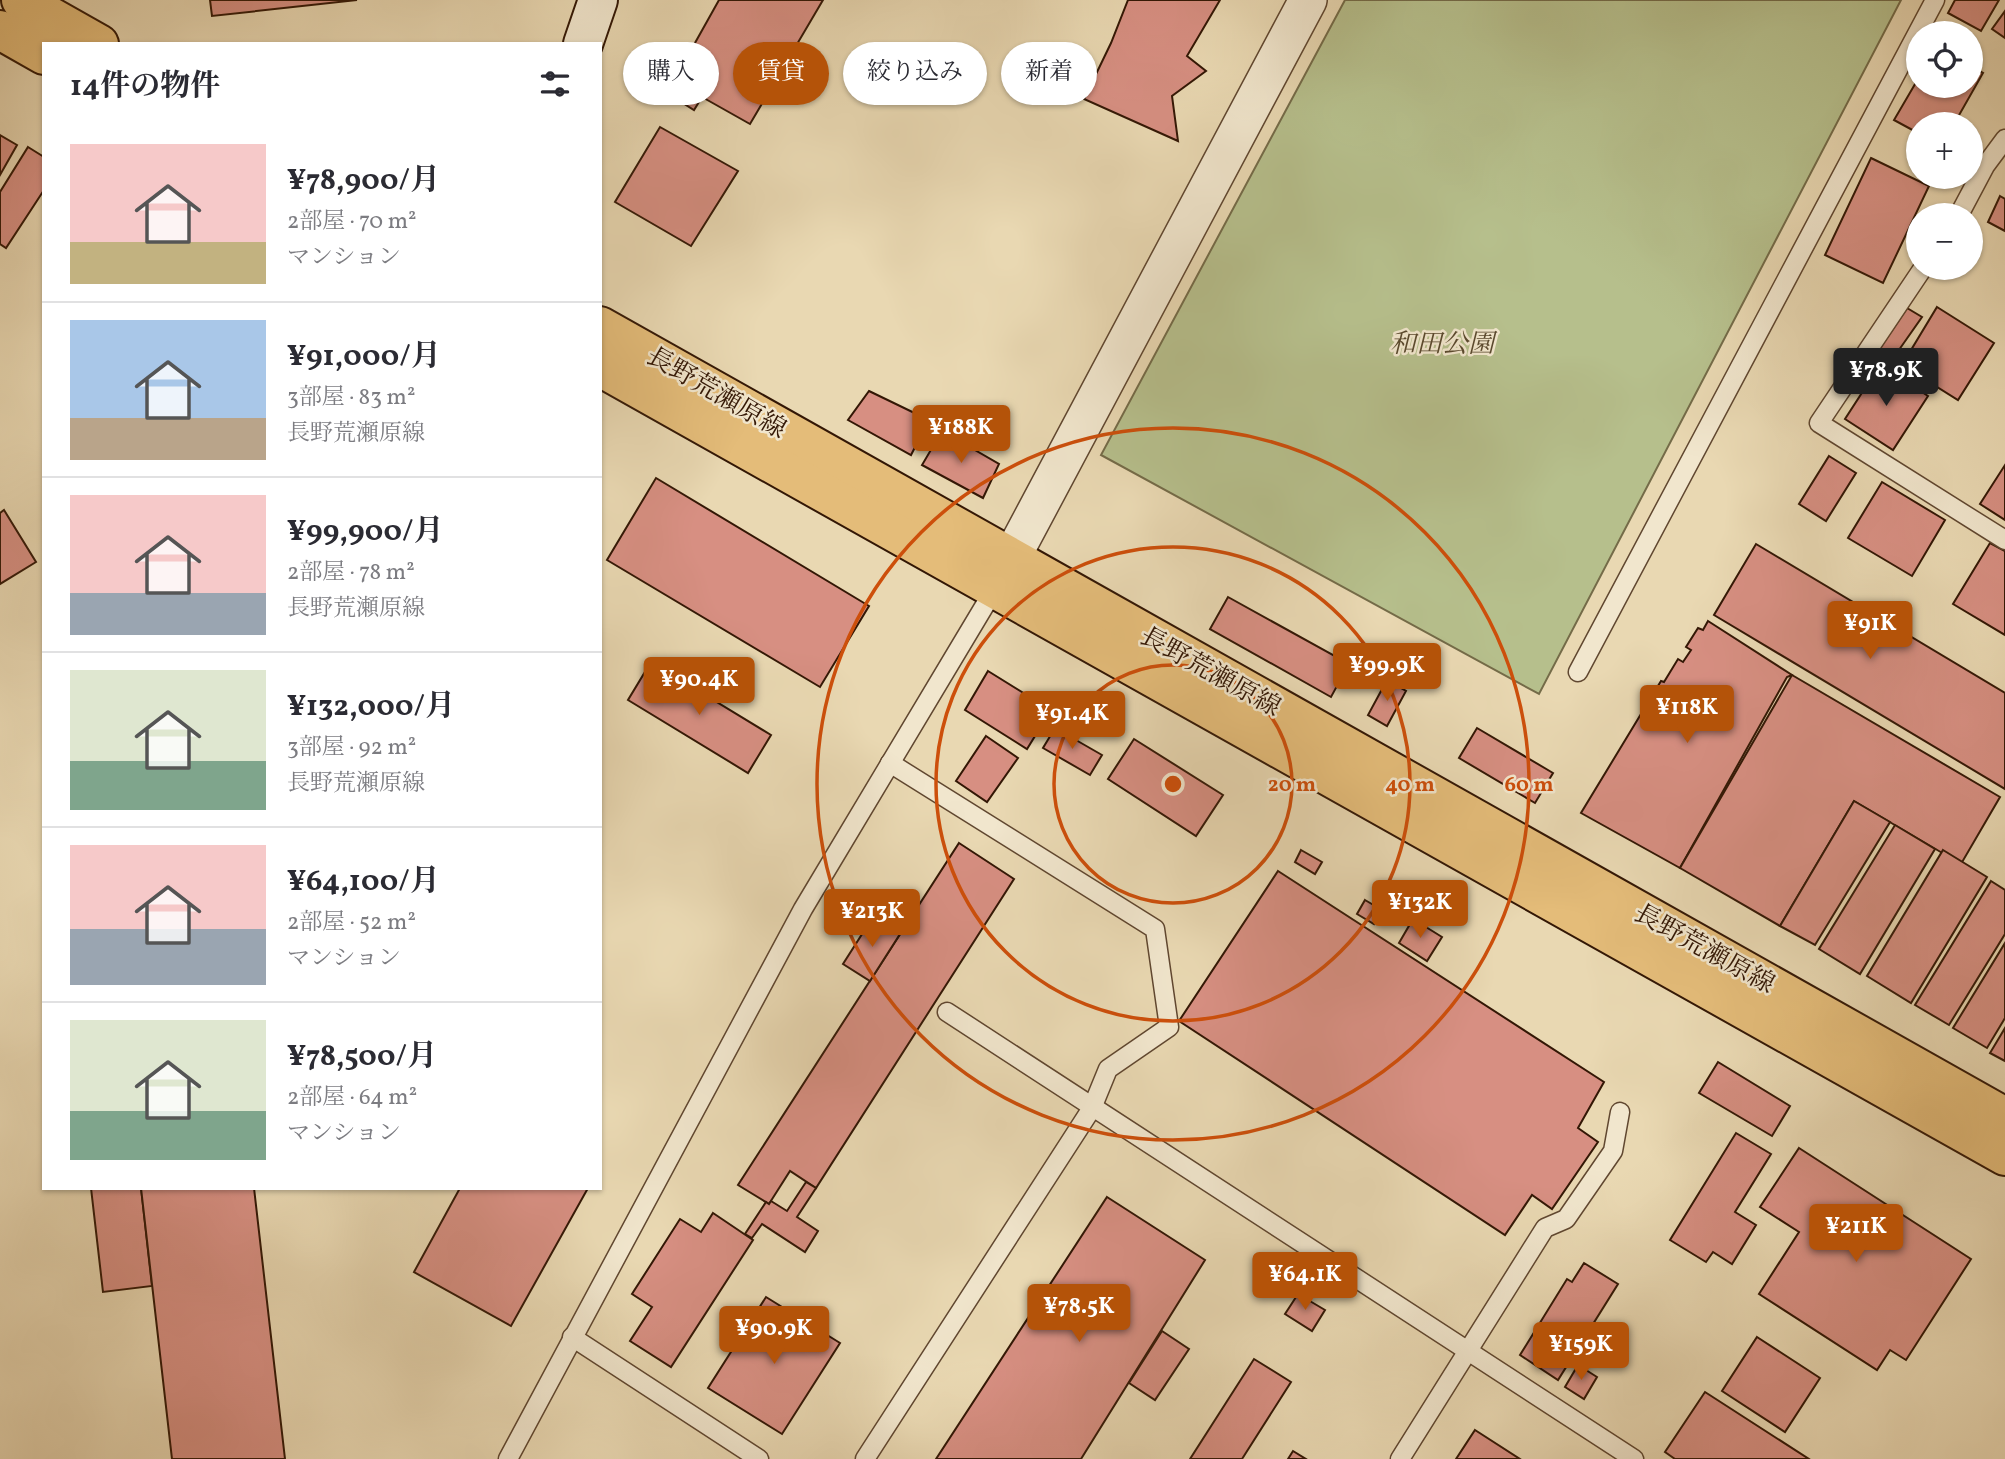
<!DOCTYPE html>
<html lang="ja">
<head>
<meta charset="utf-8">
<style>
	:root { --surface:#fff; --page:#f2f2f3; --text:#2b2b33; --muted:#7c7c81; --line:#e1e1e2; --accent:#b45309 }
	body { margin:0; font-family:Vollkorn,"Noto Serif JP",serif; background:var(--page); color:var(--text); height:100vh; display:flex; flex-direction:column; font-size:26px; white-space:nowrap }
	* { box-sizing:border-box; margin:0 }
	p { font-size:23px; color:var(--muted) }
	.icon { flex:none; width:38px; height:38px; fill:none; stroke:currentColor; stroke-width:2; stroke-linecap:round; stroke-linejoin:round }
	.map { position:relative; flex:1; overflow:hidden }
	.side { position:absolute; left:42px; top:42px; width:560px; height:1148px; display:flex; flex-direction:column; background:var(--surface); border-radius:0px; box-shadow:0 2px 5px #0004 }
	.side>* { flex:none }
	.hud { position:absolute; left:623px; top:42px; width:665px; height:63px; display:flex; gap:14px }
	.tools { position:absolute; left:1906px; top:21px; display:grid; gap:14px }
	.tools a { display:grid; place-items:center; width:77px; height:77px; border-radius:50%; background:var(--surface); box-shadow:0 2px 5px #0004; font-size:35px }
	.price { position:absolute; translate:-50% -60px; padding:0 16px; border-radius:7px; background:var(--accent); color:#fff; font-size:23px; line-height:46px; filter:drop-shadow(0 2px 4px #0008) }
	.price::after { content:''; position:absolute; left:50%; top:42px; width:21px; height:16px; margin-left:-10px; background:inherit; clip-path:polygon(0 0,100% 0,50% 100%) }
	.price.selected { background:#222; color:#fff }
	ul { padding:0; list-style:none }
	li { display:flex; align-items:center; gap:21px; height:175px; padding:0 28px }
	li+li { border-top:2px solid var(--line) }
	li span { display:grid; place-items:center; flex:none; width:196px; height:140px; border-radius:0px; color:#555 }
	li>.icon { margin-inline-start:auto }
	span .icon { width:84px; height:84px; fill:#fffc; stroke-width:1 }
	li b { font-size:30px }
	h2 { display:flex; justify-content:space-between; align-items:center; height:84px; padding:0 28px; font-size:30px }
	.pill { padding:0 24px; border-radius:32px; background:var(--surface); box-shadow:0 2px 5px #0004; font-size:24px; line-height:63px }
	.pill.selected { background:var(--accent); color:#fff }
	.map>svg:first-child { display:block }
</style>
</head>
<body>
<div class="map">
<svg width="2005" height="1459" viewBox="0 0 2005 1459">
	<rect width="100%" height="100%" fill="#e9d8b2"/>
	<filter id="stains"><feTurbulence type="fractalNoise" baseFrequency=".00286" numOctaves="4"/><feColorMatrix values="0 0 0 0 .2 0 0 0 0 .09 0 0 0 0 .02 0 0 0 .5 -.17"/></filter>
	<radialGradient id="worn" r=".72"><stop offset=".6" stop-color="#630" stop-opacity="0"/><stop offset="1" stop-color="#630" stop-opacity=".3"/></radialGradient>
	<polygon fill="#b6bf8c" stroke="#746b48" stroke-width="2" points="1345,0 1901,0 1539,694 1101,455"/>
	<g fill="#d78f82" stroke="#331705" stroke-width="2">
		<polygon points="210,0 357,0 212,16"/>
		<polygon points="719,0 823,0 750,124 702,97 694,110 667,93"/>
		<polygon points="1128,0 1220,0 1187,56 1206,71 1172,96 1178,141 1084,99 1111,43"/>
		<polygon points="1955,0 1999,0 1981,31 1948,13"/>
		<polygon points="2005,11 2005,38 1992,29"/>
		<polygon points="1970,66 1983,73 1954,124 1918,124 1918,133 1894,120 1918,79 1918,86 1970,86"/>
		<polygon points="660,127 738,171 691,246 615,202"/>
		<polygon points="0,135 17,145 0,175"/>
		<polygon points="28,147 44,157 44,190 6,248 0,244 0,192"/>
		<polygon points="1871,158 1929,186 1883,283 1825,255"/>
		<polygon points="2000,196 2005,199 2005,231 1988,222"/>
		<polygon points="1937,307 1994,343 1958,400 1902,365"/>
		<polygon points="1907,308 1922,317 1894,357 1880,348"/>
		<polygon points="1880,365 1928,396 1893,450 1845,419"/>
		<polygon points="869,391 929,420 911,455 848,420"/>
		<polygon points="942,431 999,464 983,498 922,465"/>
		<polygon points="1829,456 1856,473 1826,521 1799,504"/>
		<polygon points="2005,465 2005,520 1980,504"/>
		<polygon points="656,478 869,606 820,687 607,560"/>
		<polygon points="1882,482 1945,520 1912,576 1848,538"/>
		<polygon points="4,510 36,562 0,584 0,513"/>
		<polygon points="1990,543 2005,551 2005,635 1953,604"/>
		<polygon points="1756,544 2005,693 2005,789 1714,615"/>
		<polygon points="1228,597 1349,664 1331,697 1210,629"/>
		<polygon points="1708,621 1792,675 1787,677 1680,868 1581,813 1661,681 1664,682 1678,659 1683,662 1691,650 1686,647 1698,628 1703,630"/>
		<polygon points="651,662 771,735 748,773 628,700"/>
		<polygon points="988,671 1051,710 1027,749 965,710"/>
		<polygon points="1792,675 2000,797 1961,864 1854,801 1780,926 1680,868"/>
		<polygon points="1387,680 1406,691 1387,726 1368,715"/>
		<polygon points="1055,728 1102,755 1090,775 1043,748"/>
		<polygon points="1477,728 1553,773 1535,803 1459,758"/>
		<polygon points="986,736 1018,758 987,802 956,781"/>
		<polygon points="1134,739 1223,795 1196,836 1108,779"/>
		<polygon points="1854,801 1890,822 1815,945 1780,926"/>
		<polygon points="1895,825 1935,849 1860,974 1819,949"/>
		<polygon points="959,843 1014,879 816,1188 790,1171 769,1204 738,1185"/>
		<polygon points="1301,850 1322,862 1315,874 1295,862"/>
		<polygon points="1943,850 1987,877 1911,1003 1867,976"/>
		<polygon points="1278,871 1604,1082 1578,1128 1598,1142 1552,1209 1532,1195 1505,1235 1179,1021"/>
		<polygon points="1991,881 2005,890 2005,934 1949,1025 1915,1005"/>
		<polygon points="1365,900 1382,910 1374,924 1357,914"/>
		<polygon points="873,917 900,934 870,981 843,964"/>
		<polygon points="1413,919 1442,937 1427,961 1399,943"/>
		<polygon points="2005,943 2005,1018 1987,1048 1953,1028"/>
		<polygon points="2005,1028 2005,1061 1990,1053"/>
		<polygon points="1718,1062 1790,1106 1772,1136 1699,1093"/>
		<polygon points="1736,1133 1771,1154 1735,1212 1756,1225 1732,1264 1713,1252 1706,1262 1670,1240"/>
		<polygon points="1799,1148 1971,1259 1906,1360 1890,1350 1877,1370 1759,1294 1799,1232 1760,1207"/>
		<polygon points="806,1182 816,1188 797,1217 818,1231 805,1252 762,1224 752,1238 745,1234 766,1202 769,1204 771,1201 787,1211"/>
		<polygon points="91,1188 141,1188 152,1286 103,1292"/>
		<polygon points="141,1188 254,1188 285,1459 172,1459"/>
		<polygon points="460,1188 588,1188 511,1326 414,1272"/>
		<polygon points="1107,1197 1205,1260 1081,1459 936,1459"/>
		<polygon points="713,1213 753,1240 671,1367 630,1341 652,1307 632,1294 680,1219 701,1232"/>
		<polygon points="1584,1263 1618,1284 1558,1380 1520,1355 1567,1279 1572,1282"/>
		<polygon points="1298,1294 1325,1310 1312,1331 1285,1314"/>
		<polygon points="766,1297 840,1343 782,1434 708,1388"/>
		<polygon points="1162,1331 1189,1349 1155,1400 1129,1383"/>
		<polygon points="1757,1337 1820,1378 1785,1432 1722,1391"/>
		<polygon points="1254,1359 1291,1382 1242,1459 1190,1459"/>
		<polygon points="1578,1365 1597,1377 1584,1399 1565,1387"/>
		<polygon points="1705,1392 1809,1459 1675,1459 1665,1452"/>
		<polygon points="1475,1430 1520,1459 1456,1459"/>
		<polygon points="1293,1451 1306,1459 1288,1459"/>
	</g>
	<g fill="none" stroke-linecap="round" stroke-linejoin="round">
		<g stroke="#604730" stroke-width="21">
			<g id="lane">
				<polyline points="1959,215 1985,166 2005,139"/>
				<polyline points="1923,268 1819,423 2005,540"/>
				<polyline points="1578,672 1935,0"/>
				<polyline points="947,1012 1634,1459"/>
				<polyline points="572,1337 759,1459"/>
				<polyline points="508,1459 803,909 994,590"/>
				<polyline points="865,1459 1092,1108 1108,1069 1169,1027 1155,929 890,763"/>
				<polyline points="1400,1459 1545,1228 1566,1219 1613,1151 1620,1112"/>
			</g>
		</g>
		<g stroke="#604730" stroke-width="40">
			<polyline id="street" points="998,583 1308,0"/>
		</g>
		<g stroke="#331705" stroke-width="42">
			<polyline id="secondary" points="583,44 598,0"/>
		</g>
		<g stroke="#331705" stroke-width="42">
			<g id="primary">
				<polyline points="21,0 99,44"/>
				<polyline points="0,30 44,55"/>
				<polyline points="600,326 2005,1117"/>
				<polyline points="600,367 2005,1156"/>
			</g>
		</g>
		<use href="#lane" stroke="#f1e6cd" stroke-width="18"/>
		<use href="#street" stroke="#f1e6cd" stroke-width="37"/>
		<use href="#secondary" stroke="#f1e6cd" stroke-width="38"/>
		<use href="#primary" stroke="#e4bc79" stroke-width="38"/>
	</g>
	<g fill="none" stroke="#cd4f0b" stroke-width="3.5">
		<circle cx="1173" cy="784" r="119"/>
		<circle cx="1173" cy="784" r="237"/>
		<circle cx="1173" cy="784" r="356"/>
	</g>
	<g text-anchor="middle" stroke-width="5" stroke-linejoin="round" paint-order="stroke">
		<g font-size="26" font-style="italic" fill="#5a492e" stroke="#f1e6cd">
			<text x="1442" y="352">和田公園</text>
		</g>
		<g font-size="26" fill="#331705" stroke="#f1e6cd">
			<text transform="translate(717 392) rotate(30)" y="9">長野荒瀬原線</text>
			<text transform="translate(1211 671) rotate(29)" y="9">長野荒瀬原線</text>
			<text transform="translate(1705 948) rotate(29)" y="9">長野荒瀬原線</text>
		</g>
	</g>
	<circle cx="1173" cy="784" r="10" fill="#cd4f0b" stroke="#f1e6cd" stroke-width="3.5"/>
	<g font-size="21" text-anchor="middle" font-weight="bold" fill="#cd4f0b" stroke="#f1e6cd" stroke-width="5" stroke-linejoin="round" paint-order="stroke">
		<text x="1292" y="791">20 m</text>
		<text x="1410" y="791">40 m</text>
		<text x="1529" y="791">60 m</text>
	</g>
	<rect width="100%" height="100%" filter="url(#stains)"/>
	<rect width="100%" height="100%" fill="url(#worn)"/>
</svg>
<div class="tools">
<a><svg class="icon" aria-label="locate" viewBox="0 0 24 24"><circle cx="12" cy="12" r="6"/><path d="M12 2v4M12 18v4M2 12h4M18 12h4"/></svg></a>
<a>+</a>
<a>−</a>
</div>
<b class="price selected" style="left:1886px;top:408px">¥78.9K</b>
<b class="price" style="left:961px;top:465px">¥188K</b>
<b class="price" style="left:1870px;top:661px">¥91K</b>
<b class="price" style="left:1387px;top:703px">¥99.9K</b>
<b class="price" style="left:699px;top:717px">¥90.4K</b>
<b class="price" style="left:1687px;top:745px">¥118K</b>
<b class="price" style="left:1072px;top:751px">¥91.4K</b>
<b class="price" style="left:1420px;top:940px">¥132K</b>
<b class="price" style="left:872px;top:949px">¥213K</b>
<b class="price" style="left:1856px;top:1264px">¥211K</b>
<b class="price" style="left:1305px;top:1312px">¥64.1K</b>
<b class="price" style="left:1079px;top:1344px">¥78.5K</b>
<b class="price" style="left:774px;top:1366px">¥90.9K</b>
<b class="price" style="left:1581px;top:1382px">¥159K</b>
<div class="hud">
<a class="pill">購入</a>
<a class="pill selected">賃貸</a>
<a class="pill">絞り込み</a>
<a class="pill">新着</a>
</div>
<section class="side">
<h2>14件の物件<svg class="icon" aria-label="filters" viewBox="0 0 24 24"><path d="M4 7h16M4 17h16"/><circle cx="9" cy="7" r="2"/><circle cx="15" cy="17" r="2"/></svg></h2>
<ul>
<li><span style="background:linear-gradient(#f6c9c9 70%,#c2b280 0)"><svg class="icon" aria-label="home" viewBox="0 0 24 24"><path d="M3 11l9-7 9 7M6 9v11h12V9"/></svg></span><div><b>¥78,900/月</b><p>2部屋 · 70 m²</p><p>マンション</p></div></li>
<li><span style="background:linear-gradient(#a9c7e8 70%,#b9a48a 0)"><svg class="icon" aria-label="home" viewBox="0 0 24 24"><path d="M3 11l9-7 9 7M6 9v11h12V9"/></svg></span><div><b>¥91,000/月</b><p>3部屋 · 83 m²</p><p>長野荒瀬原線</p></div></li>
<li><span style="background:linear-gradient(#f6c9c9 70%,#9aa5b1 0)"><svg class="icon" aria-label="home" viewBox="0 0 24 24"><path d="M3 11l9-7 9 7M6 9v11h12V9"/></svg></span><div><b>¥99,900/月</b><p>2部屋 · 78 m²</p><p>長野荒瀬原線</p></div></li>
<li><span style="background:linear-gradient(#dfe7d0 65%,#7fa58c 0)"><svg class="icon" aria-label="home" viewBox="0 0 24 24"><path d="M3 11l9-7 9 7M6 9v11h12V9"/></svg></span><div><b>¥132,000/月</b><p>3部屋 · 92 m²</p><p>長野荒瀬原線</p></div></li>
<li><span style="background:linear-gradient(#f6c9c9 60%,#9aa5b1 0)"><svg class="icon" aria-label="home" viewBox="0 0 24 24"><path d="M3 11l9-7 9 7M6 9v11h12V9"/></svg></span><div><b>¥64,100/月</b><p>2部屋 · 52 m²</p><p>マンション</p></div></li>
<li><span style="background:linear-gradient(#dfe7d0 65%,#7fa58c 0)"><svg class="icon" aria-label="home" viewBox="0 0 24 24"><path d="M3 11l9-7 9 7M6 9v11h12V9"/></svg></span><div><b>¥78,500/月</b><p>2部屋 · 64 m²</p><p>マンション</p></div></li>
</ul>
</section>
</div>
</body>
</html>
